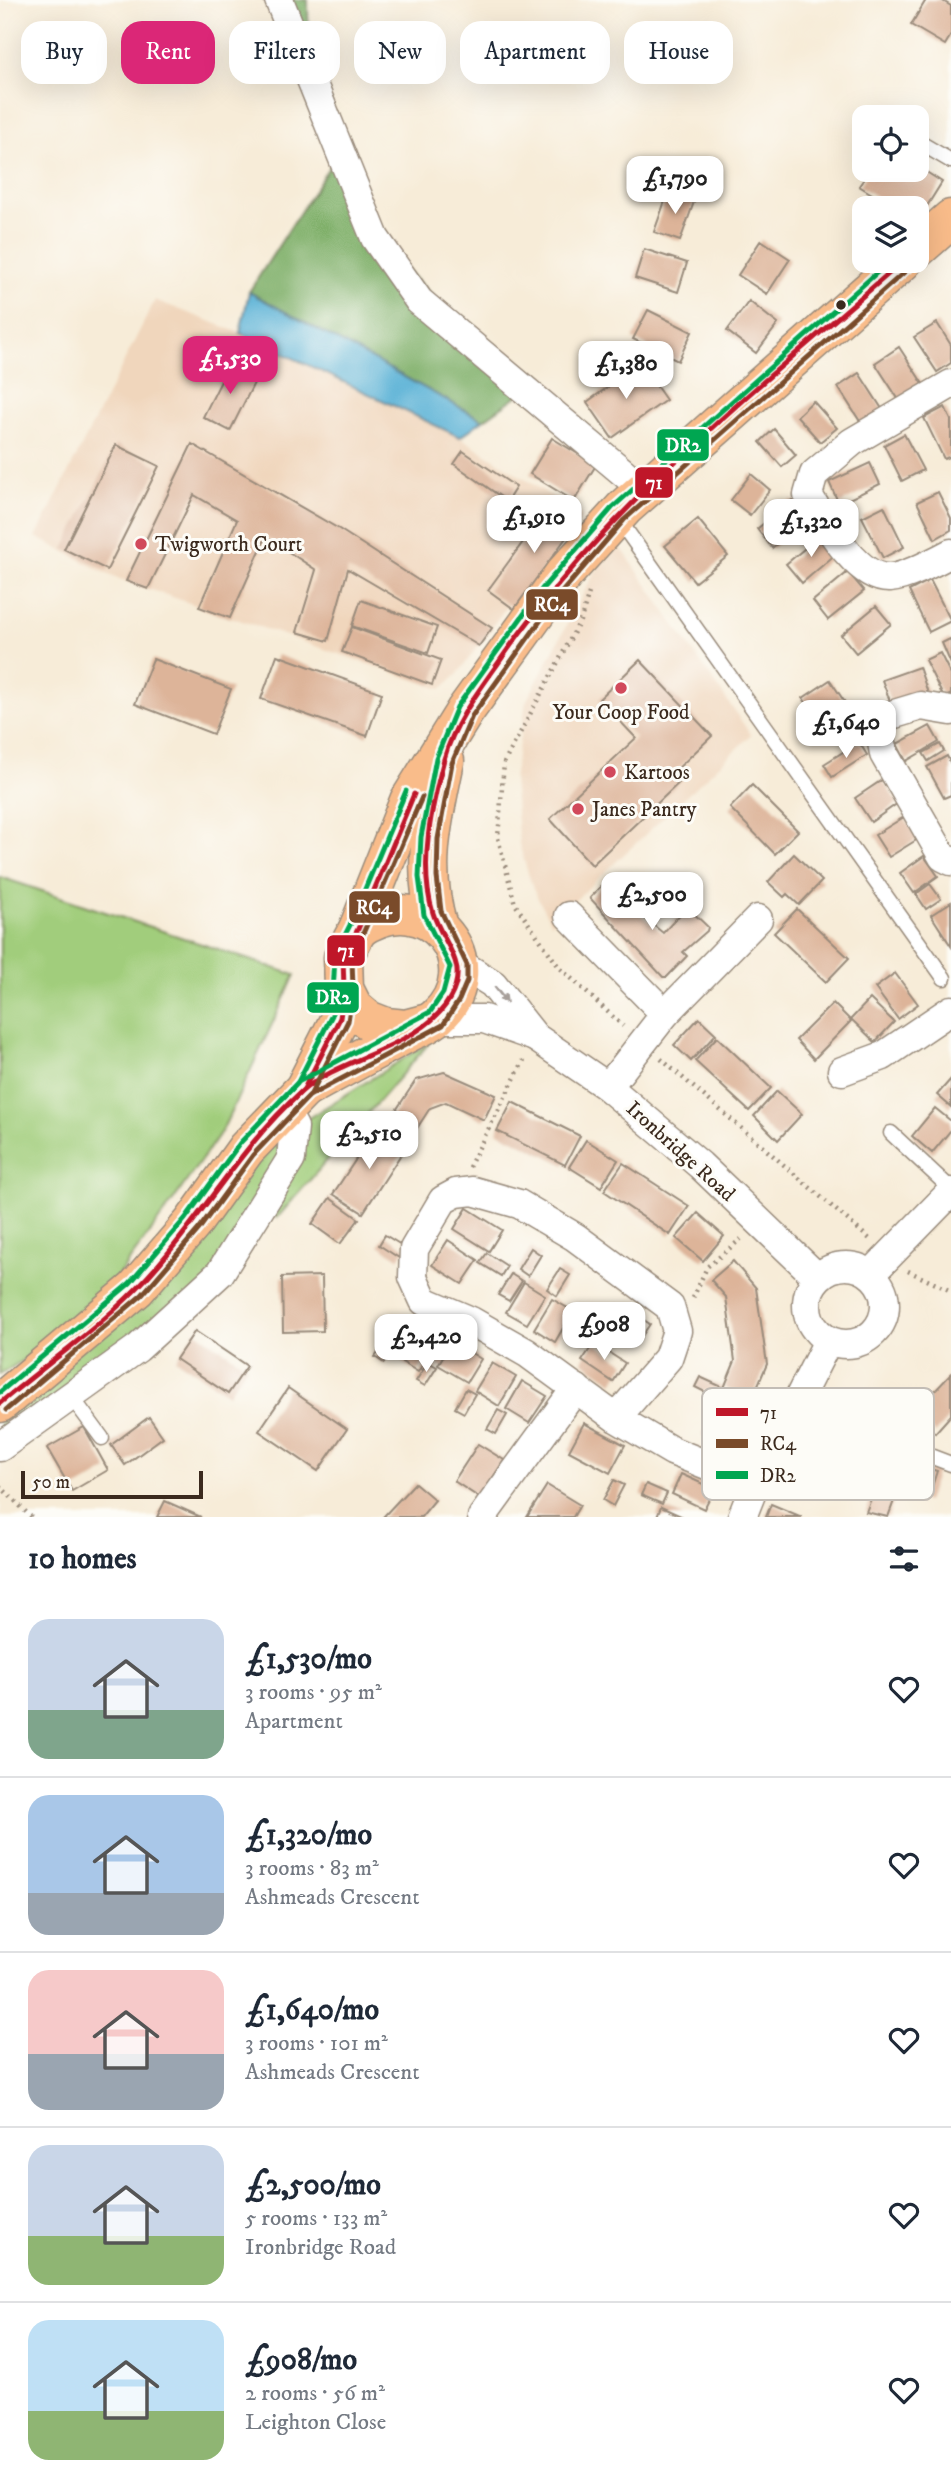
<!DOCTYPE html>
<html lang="en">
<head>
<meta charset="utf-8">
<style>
	:root { --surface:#fff; --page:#f2f2f3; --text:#1f2937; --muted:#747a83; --line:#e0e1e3; --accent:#db2777 }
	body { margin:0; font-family:"IM FELL DW Pica",serif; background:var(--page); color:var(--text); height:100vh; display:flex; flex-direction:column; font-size:26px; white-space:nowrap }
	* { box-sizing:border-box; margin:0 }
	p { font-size:23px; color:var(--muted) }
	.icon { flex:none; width:38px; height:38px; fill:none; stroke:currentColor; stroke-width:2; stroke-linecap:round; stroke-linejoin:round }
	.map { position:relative; height:1517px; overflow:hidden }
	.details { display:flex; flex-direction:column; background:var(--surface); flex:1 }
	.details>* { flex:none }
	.banner { position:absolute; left:21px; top:21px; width:910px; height:63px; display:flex; gap:14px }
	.fabs { position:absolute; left:852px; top:105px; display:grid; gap:14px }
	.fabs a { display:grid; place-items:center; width:77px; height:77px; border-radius:14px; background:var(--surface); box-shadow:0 7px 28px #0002; font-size:35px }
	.scale { position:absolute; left:21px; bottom:18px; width:182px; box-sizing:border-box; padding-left:7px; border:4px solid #3b2a1e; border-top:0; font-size:19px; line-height:24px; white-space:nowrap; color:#3b2a1e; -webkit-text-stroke:5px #fdfcf7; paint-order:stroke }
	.price { position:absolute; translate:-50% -60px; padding:0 16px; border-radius:14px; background:#fff; color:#222; font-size:23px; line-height:46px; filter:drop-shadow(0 2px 4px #0008) }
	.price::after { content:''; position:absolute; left:50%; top:42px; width:21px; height:16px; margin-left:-10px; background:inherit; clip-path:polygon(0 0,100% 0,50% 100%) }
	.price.selected { background:var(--accent); color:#fff }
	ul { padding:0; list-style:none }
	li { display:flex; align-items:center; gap:21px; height:175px; padding:0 28px }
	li+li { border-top:2px solid var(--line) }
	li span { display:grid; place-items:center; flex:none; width:196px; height:140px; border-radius:21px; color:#555 }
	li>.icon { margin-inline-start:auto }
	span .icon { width:84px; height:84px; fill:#fffc; stroke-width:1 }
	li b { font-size:30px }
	h2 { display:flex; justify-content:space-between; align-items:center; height:84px; padding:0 28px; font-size:30px }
	.tag { padding:0 24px; border-radius:21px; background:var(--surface); box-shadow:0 7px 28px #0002; font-size:24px; line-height:63px }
	.tag.selected { background:var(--accent); color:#fff }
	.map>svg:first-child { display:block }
</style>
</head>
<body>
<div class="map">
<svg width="951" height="1517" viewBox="0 0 951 1517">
	<rect width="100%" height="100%" fill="#fdfcf7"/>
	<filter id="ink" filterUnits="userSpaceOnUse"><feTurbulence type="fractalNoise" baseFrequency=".0143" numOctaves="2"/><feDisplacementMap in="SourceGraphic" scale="14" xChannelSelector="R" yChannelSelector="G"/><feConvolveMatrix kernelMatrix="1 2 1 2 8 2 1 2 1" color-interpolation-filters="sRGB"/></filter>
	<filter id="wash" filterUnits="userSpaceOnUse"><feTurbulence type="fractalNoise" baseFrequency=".00686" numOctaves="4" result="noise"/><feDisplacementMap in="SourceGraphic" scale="28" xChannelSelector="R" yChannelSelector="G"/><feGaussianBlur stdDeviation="1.57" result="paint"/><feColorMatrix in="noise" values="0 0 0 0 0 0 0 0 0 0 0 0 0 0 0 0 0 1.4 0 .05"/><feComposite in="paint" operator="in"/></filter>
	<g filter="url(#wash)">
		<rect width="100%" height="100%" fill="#f7ecd8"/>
		<g fill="#f0d6bc">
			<polygon points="155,300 240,333 460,437 582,516 509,603 457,675 441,689 111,576 36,537"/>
			<polygon points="620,546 751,735 551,923 533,889 519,844 513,779 526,702 598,566"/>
		</g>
		<g fill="#a1cd7b" stroke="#6e7c4c" stroke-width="2">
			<polygon points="0,877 295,975 223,1129 168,1208 117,1277 32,1354 0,1375"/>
			<polygon points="430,1042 277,1218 263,1209 220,1273 0,1447 0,1403 273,1143 291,1158 294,1127"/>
		</g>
		<g fill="#80b06b" stroke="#5e6d44" stroke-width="2">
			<polygon points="279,0 308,0 309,75"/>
			<polygon points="340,150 375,238 525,390 483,420 249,292"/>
		</g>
		<polygon fill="#59b1d6" stroke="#4a6e7a" stroke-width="2" points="249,292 483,420 460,437 240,333"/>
		<g id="blocks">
			<g fill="#ddb499">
				<polygon points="926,0 941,0 951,6 951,35 945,45 911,25"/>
				<polygon points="917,166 942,182 917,222 917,208 895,208 859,186 870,170 917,170"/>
				<polygon points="669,190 695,199 680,241 654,232"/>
				<polygon points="761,240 790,259 767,294 738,275"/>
				<polygon points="644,249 687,263 678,292 635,278"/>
				<polygon points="749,301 778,324 756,353 727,331"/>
				<polygon points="648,310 692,332 678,361 633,339"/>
				<polygon points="937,323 951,345 951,363 937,372 914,337"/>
				<polygon points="899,347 923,384 899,400 875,363"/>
				<polygon points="231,361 258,375 230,431 203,417"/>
				<polygon points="641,364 666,400 612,438 587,402"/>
				<polygon points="859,373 884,412 863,426 838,387"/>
				<polygon points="813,401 837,428 820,442 797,416"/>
				<polygon points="945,407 951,420 951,456 944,459 924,418"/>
				<polygon points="774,429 796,455 782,467 760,442"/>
				<polygon points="904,434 923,470 902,481 884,445"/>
				<polygon points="552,438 596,465 574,501 530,474"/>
				<polygon points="192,444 339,529 492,628 479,646 348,569 328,641 297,632 316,570 266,537 230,618 199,607 237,520 194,495 148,589 126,581"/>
				<polygon points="116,445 159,466 107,570 64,549"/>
				<polygon points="463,451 516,487 507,501 454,464"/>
				<polygon points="870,463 880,484 839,504 829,482"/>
				<polygon points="751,474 770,490 750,515 731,500"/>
				<polygon points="938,492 951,518 951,530 935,539 917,502"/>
				<polygon points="792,500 807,518 772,548 757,529"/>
				<polygon points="553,501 579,520 514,609 488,590"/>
				<polygon points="884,506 904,547 883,558 862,517"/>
				<polygon points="698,519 728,556 695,582 665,546"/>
				<polygon points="821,535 837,553 802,583 786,564"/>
				<polygon points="848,572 864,591 828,620 813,601"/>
				<polygon points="930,580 951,621 929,632 909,591"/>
				<polygon points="361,600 437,627 428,653 352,626"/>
				<polygon points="876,606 891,624 856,653 841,635"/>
				<polygon points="352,627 441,660 432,685 342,652"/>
				<polygon points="950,639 951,642 951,664 942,643"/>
				<polygon points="940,653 951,675 951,694 944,698 925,660"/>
				<polygon points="277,655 382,693 367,736 261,699"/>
				<polygon points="153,659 231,689 213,734 135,704"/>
				<polygon points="640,660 712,736 675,771 683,779 592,865 550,819 636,738 599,699"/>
				<polygon points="919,667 928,693 892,706 882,680"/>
				<polygon points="830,680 854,716 827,734 803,698"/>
				<polygon points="930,726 939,742 906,761 897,744"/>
				<polygon points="859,742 867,755 832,777 824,764"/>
				<polygon points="940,744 944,751 928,761 923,753"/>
				<polygon points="947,756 951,764 951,795 944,798 927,767"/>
				<polygon points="882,780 898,803 871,822 855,798"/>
				<polygon points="752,785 798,831 775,854 730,808"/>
				<polygon points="904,817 918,839 889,857 875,835"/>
				<polygon points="794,854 822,881 799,905 787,894 784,897 768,882"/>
				<polygon points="924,856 938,876 914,893 900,873"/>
				<polygon points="603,884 663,933 687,907 708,927 707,931 683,952 687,956 667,977 663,977 590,898"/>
				<polygon points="930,884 941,899 926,909 916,894"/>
				<polygon points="951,902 951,946 931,915"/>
				<polygon points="797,909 849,958 826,982 774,933"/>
				<polygon points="895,973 918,1004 898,1019 875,988"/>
				<polygon points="870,999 894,1022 875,1042 851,1019"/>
				<polygon points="833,1003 851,1021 814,1059 796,1040"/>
				<polygon points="699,1018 716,1034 691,1061 674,1045"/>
				<polygon points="717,1037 771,1088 749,1111 695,1061"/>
				<polygon points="444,1072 496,1095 484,1120 446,1102 430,1108 410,1139 387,1124 416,1080"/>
				<polygon points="951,1079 951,1107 937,1095"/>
				<polygon points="777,1091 802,1114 778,1140 754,1116"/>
				<polygon points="512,1102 580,1136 565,1165 497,1131"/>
				<polygon points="935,1108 951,1121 951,1130 932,1153 912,1136"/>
				<polygon points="376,1129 405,1148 363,1213 333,1194"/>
				<polygon points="586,1140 618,1160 601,1187 569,1167"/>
				<polygon points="623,1163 689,1206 670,1235 604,1191"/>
				<polygon points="330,1198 359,1219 340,1244 312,1224"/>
				<polygon points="467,1208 502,1230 489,1251 454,1229"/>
				<polygon points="698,1213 724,1236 703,1261 676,1238"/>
				<polygon points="385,1235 406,1248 399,1258 379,1245"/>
				<polygon points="448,1240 478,1260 462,1284 432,1265"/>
				<polygon points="531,1248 541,1255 528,1276 518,1269"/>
				<polygon points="487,1253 507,1266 501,1276 480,1263"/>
				<polygon points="733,1261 756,1288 767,1364 752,1399 724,1388 735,1361 726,1297 711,1280"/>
				<polygon points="560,1269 570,1275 557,1296 547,1289"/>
				<polygon points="511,1274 522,1281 509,1301 498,1295"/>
				<polygon points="322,1276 323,1331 283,1332 282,1277"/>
				<polygon points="524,1282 545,1295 527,1324 506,1312"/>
				<polygon points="552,1299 573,1311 555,1342 534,1329"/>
				<polygon points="619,1304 650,1324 638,1342 607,1322"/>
				<polygon points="585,1310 604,1322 591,1341 573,1328"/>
				<polygon points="414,1316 442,1335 418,1372 402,1362 409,1352 396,1343"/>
				<polygon points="195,1331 247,1366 228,1394 176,1359"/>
				<polygon points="388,1339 396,1344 384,1363 375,1357"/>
				<polygon points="452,1341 481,1359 467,1382 438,1365"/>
				<polygon points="594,1343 625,1363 613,1382 582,1361"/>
				<polygon points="428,1362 437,1367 425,1386 416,1381"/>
				<polygon points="492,1363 516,1377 499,1406 475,1391"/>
				<polygon points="951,1374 951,1415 935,1433 914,1413"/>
				<polygon points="700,1377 722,1387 717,1398 695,1387"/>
				<polygon points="522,1381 547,1396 529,1423 506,1409"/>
				<polygon points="288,1388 347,1429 318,1471 259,1431"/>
				<polygon points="466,1389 475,1394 464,1413 455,1408"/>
				<polygon points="718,1399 751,1413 734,1450 702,1436"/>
				<polygon points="498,1410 507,1415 496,1434 487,1429"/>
				<polygon points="149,1417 163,1437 125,1465 111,1445"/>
				<polygon points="584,1423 625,1445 610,1473 569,1451"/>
				<polygon points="84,1427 108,1470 72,1491 47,1448"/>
				<polygon points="478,1444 504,1460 480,1498 454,1481"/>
				<polygon points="908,1462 937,1471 927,1502 898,1493"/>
				<polygon points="681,1474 714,1489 704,1509 672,1494"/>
				<polygon points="614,1480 624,1485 613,1506 603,1500"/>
				<polygon points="415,1483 435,1500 421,1517 383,1517"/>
				<polygon points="646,1484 667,1493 662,1504 641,1495"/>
				<polygon points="547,1485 580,1505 573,1517 527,1517"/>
				<polygon points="874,1491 895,1498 888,1517 866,1512"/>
				<polygon points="165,1501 201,1517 157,1517"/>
				<polygon points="771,1504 802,1517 766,1517"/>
				<polygon points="661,1507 683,1517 657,1517"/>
			</g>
		</g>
	</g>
	<g filter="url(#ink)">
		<use href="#blocks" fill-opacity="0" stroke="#998b7b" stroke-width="2"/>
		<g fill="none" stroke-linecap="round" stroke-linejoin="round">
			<g stroke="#998b7b" stroke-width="17">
				<g id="lane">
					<polyline points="917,141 951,161"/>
					<polyline points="615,519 626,530 944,978"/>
					<polyline points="891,1133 951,1189"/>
					<polyline points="71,1396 102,1438"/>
					<polyline points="796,1405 951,1464"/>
				</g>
			</g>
			<g stroke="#998b7b" stroke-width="31">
				<g id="street">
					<polyline points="279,0 375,238 419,301 643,489"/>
					<path d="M 951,384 L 852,442 L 814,474 L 808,495 C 824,520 857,580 890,578 C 906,577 936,561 951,553"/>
					<polyline points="951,711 921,706 878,719 884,754 943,857 951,861"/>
					<polyline points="569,916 665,1014"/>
					<polyline points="458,962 493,984 535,1037"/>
					<polyline points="436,1019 484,1019 535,1037 608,1087 700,1165 817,1277"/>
					<polyline points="842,1071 883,1056 951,1010"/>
					<polyline points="608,1087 665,1014 758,919"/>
					<circle cx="846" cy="1305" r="39"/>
					<polyline points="872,1273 951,1192"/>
					<polyline points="616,1418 668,1358 677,1331 670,1307 575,1237 519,1204 473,1191 456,1193 443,1200 414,1249 413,1277 424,1301 471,1321 527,1353 616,1418 672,1451 755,1484"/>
					<polyline points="0,1447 138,1348 220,1273 291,1159 294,1127 284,1109"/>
					<polyline points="482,1517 576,1388"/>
					<polyline points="742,1517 755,1484 828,1341"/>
				</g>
			</g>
			<g stroke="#998b7b" stroke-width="41">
				<g id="primary">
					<polyline points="917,249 951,219"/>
					<path d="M 438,927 C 420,867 433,820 445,761"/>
					<polyline points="424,1024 405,1029 386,1027 368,1020 353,1007 344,989 343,957 358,929 409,801 465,711 564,574 625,507 903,261"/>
					<path d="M 304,1089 C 337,1071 370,1053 404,1035 C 414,1029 429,1025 437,1017 C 492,967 431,879 358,929"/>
					<polyline points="0,1403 136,1289 192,1224 246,1149 304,1089 340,1018 344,989"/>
				</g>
			</g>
			<g stroke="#998b7b" stroke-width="4.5" stroke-dasharray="2 5" stroke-linecap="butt">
				<polyline points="589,593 581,619 504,763 498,838 515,904 559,967 623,1026"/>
				<polyline points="661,1059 872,1241"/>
				<polyline points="469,1167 524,1060"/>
				<polyline points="908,1271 951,1291"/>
				<polyline points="693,1298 707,1267 741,1239"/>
				<polyline points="0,1486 31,1517"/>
			</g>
			<use href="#lane" stroke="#fff" stroke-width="14"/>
			<use href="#street" stroke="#fff" stroke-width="28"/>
			<use href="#primary" stroke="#f9bc8a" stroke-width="38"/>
			<g stroke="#fdfcf7" stroke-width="10">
				<g id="bus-1">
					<polyline points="288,1105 304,1089 340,1018 344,989 343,957 358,929 414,794"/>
					<path d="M 0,1403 C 45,1365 96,1330 137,1288 C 197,1227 237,1149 301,1092 C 342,1056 423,1047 450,998 C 470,963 443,945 433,913 C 418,865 432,805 444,759 C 456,718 482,687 506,652 C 615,498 762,385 903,261"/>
				</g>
			</g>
			<g stroke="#fdfcf7" stroke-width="10">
				<g id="bus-2">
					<polyline points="294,1111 311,1094 348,1021 353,989 352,959 422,797"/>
					<polyline points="6,1410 142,1295 199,1229 253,1155 309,1096 443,1025 459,1000 467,981 467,965 441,911 437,877 438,839 452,763 472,716 556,599 624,520 909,268"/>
				</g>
			</g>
			<g stroke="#fdfcf7" stroke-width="10">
				<g id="bus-3">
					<polyline points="282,1099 297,1084 332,1015 335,955 350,925 406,791"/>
					<polyline points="0,1392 130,1283 185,1219 240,1143 298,1082 430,1012 443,993 450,967 424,915 419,877 421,837 436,758 457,707 542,589 612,508 890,261"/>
				</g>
			</g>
			<use href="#bus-1" stroke="#bf1729" stroke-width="5"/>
			<use href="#bus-2" stroke="#7a4b2a" stroke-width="5"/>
			<use href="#bus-3" stroke="#00a651" stroke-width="5"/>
		</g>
		<defs><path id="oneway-solid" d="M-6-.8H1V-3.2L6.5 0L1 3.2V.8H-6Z" transform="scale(1.75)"/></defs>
		<use fill="#a79f9a" href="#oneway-solid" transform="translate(501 995) rotate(52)"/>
	</g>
	<circle fill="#3b2a1e" stroke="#fdfcf7" stroke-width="2.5" cx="841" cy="305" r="6"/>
	<g fill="#d1495b" stroke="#fdfcf7" stroke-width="2.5">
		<circle cx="141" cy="544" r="7"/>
		<circle cx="621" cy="688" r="7"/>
		<circle cx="610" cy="772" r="7"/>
		<circle cx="578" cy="809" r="7"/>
	</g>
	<g text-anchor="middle" stroke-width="6" stroke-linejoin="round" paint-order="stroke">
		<g font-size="21" fill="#3b2a1e" stroke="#fdfcf7" text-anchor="start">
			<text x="155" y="551">Twigworth Court</text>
			<text x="621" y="719" text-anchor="middle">Your Coop Food</text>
			<text x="624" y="779">Kartoos</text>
			<text x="592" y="816">Janes Pantry</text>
		</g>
		<g font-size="21" fill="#3b2a1e" stroke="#fdfcf7">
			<text transform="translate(681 1151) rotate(42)" y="7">Ironbridge Road</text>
		</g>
	</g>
	<rect x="702" y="1388" width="232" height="112" rx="10" fill="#fdfcf7" stroke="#c3bdb6" stroke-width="2"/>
	<rect x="716" y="1408" width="32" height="8" fill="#bf1729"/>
	<rect x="716" y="1439" width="32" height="9" fill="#7a4b2a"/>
	<rect x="716" y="1471" width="32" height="8" fill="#00a651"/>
	<g font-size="19" fill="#3b2a1e">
		<text x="760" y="1419">71</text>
		<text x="760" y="1450">RC4</text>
		<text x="760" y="1482">DR2</text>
	</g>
	<g stroke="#fdfcf7" stroke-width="2.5">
		<rect x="656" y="428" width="54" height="34" rx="7" fill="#00a651"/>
		<rect x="634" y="466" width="40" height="33" rx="7" fill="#bf1729"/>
		<rect x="525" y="588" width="54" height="33" rx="7" fill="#7a4b2a"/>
		<rect x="348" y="890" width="53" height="34" rx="7" fill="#7a4b2a"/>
		<rect x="326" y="934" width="40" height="33" rx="7" fill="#bf1729"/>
		<rect x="306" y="981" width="54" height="33" rx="7" fill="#00a651"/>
	</g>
	<g font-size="19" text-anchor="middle" font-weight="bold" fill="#fff">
		<text x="683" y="452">DR2</text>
		<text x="654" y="489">71</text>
		<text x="552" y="611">RC4</text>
		<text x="374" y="914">RC4</text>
		<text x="346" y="957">71</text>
		<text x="333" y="1004">DR2</text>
	</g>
</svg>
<div class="fabs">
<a><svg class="icon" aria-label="locate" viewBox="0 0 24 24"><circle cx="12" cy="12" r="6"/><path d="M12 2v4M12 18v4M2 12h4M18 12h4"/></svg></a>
<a><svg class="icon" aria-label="layers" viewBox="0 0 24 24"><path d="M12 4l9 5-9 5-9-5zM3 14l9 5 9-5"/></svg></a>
</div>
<div class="scale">50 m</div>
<b class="price" style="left:675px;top:216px">£1,790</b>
<b class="price selected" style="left:230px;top:396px">£1,530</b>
<b class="price" style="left:626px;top:401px">£1,380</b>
<b class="price" style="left:534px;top:555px">£1,910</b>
<b class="price" style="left:811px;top:559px">£1,320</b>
<b class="price" style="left:846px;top:760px">£1,640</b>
<b class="price" style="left:652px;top:932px">£2,500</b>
<b class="price" style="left:369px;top:1171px">£2,510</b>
<b class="price" style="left:604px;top:1362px">£908</b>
<b class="price" style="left:426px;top:1374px">£2,420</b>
<div class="banner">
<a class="tag">Buy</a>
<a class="tag selected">Rent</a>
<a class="tag">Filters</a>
<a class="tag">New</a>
<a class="tag">Apartment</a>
<a class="tag">House</a>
</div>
</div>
<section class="details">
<h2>10 homes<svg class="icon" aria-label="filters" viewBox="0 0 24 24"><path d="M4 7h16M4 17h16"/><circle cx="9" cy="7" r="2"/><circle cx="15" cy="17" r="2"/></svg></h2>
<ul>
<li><span style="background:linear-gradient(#c9d6e8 65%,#7fa58c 0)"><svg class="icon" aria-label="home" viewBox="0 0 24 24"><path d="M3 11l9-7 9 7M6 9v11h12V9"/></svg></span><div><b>£1,530/mo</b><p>3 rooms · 95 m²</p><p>Apartment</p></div><svg class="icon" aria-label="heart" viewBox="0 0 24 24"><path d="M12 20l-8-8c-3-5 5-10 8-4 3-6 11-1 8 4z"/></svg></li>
<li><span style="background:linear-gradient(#a9c7e8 70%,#9aa5b1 0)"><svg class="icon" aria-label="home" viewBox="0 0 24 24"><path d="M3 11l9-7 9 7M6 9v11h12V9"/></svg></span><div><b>£1,320/mo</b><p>3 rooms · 83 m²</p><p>Ashmeads Crescent</p></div><svg class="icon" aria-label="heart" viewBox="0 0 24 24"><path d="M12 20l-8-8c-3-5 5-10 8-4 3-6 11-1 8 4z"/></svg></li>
<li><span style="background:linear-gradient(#f6c9c9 60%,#9aa5b1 0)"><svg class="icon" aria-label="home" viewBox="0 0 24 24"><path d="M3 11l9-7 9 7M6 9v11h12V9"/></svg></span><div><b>£1,640/mo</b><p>3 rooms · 101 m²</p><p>Ashmeads Crescent</p></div><svg class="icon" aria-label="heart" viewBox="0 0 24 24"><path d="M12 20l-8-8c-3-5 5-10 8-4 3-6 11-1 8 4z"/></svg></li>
<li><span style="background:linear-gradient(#c9d6e8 65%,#8fb573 0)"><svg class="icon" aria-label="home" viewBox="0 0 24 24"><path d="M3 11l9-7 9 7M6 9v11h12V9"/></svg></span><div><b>£2,500/mo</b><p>5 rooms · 133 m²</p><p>Ironbridge Road</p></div><svg class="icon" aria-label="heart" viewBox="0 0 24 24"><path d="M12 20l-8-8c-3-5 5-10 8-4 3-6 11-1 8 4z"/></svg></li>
<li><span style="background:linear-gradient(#bfe0f5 65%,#8fb573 0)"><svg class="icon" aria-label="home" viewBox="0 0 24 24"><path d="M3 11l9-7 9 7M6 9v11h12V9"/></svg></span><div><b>£908/mo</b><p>2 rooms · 56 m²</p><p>Leighton Close</p></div><svg class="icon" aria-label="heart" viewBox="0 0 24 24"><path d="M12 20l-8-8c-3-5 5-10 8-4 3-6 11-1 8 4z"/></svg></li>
</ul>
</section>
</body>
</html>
